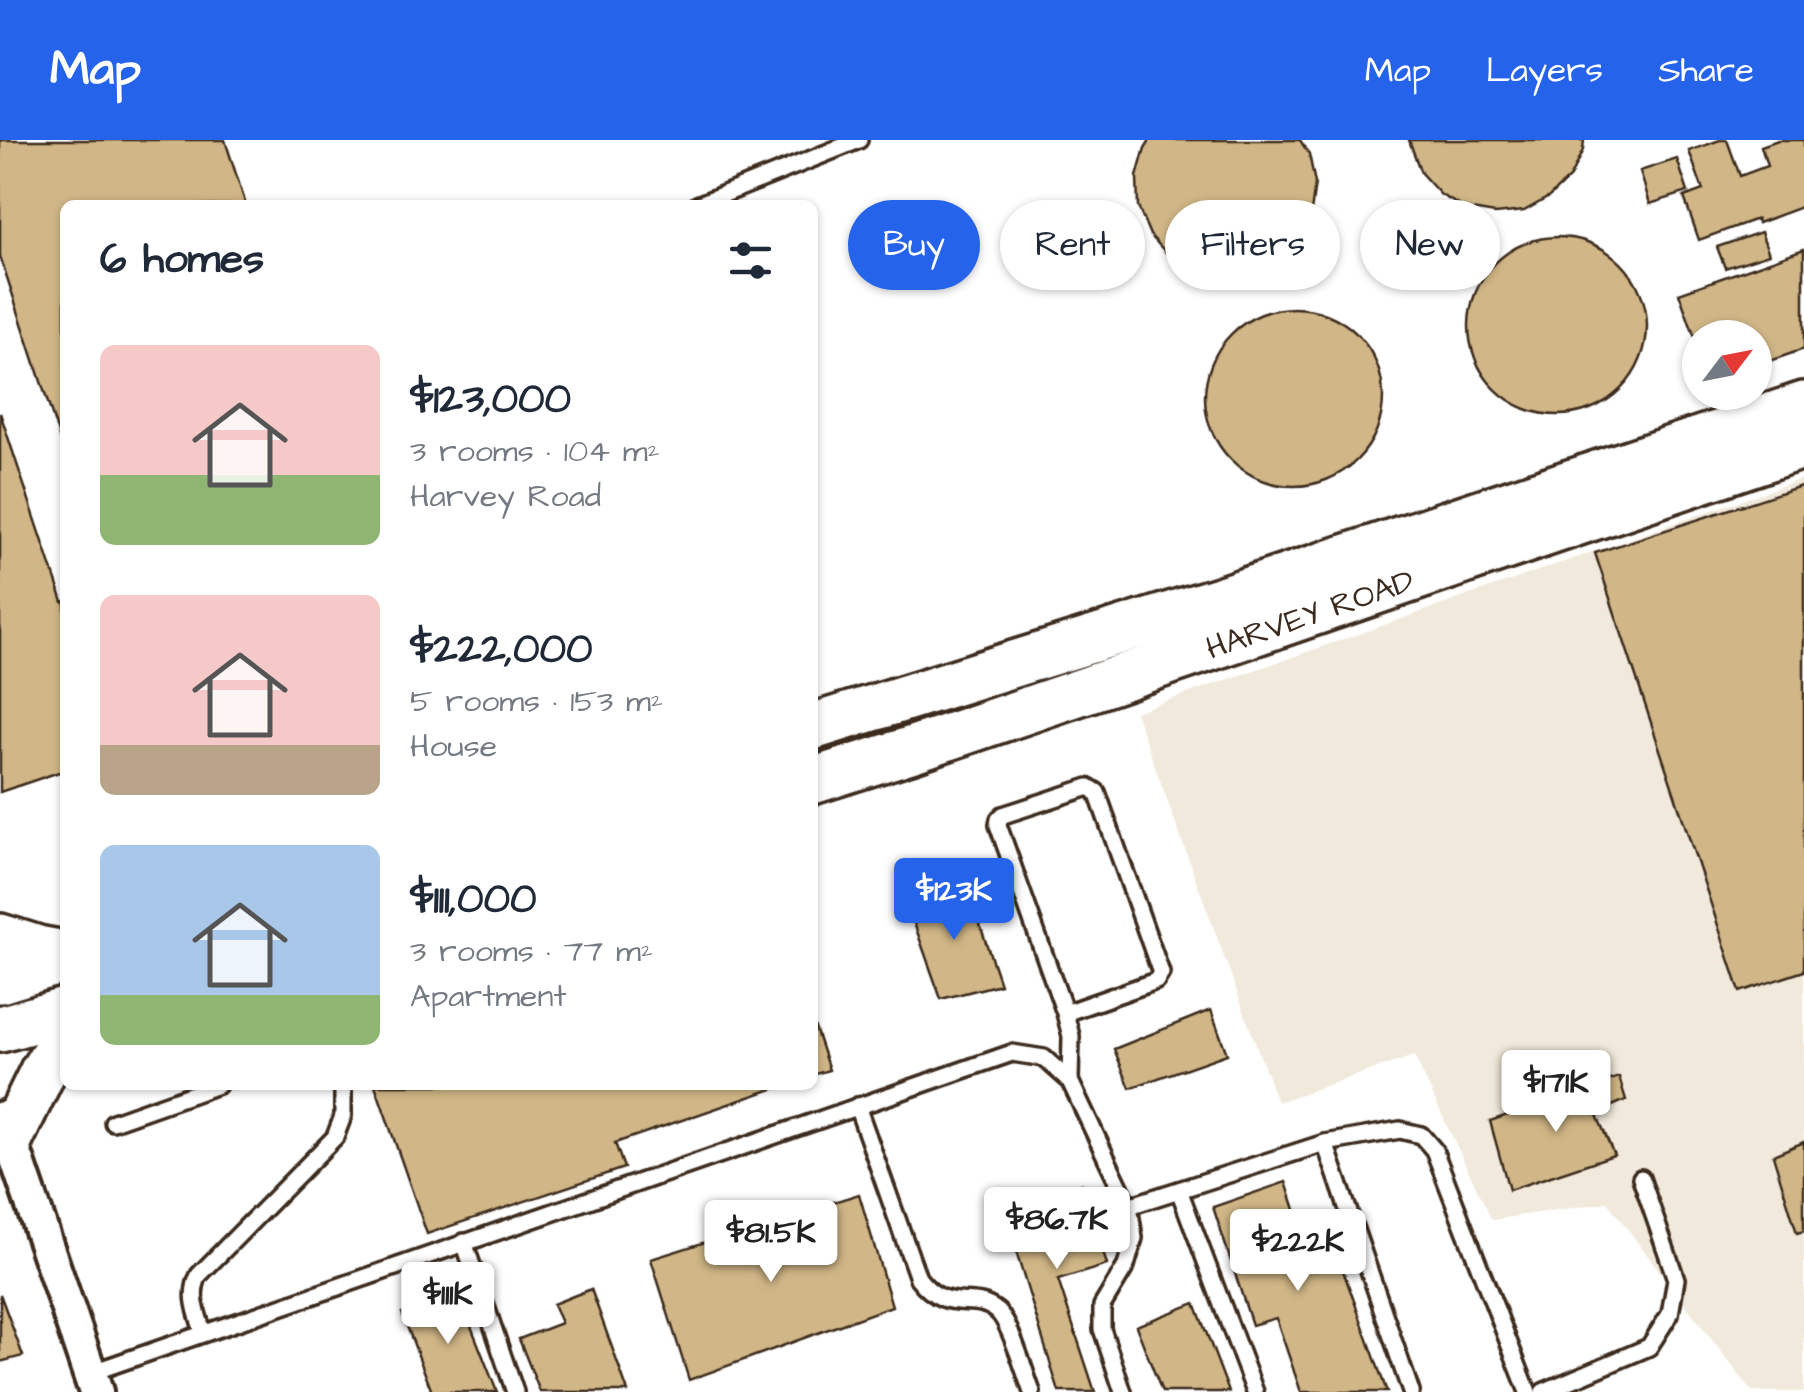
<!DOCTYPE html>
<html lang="en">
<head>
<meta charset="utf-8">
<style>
	:root { --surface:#fff; --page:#f6f6f7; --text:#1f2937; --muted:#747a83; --accent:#2563eb }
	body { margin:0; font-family:"Architects Daughter",sans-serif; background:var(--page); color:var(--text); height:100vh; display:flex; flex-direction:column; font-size:38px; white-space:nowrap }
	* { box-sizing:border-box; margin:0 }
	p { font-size:32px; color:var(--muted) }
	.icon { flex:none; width:55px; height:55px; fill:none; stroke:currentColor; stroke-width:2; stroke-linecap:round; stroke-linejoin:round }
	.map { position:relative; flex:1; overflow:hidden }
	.drawer { position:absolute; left:60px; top:60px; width:758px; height:890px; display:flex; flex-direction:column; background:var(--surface); border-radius:15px; box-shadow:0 2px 8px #0004 }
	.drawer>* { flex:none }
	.guide { position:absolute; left:848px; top:60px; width:805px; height:90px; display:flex; gap:20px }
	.needle { width:65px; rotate:58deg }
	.buttons { position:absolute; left:1682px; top:180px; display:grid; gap:20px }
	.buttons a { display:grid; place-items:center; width:90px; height:90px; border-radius:50%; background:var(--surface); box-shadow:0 2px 8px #0004; font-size:50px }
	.price { position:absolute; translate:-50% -85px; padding:0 22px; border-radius:10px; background:#fff; color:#222; font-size:32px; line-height:65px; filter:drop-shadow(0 2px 5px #0008) }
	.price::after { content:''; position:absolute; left:50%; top:60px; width:30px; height:22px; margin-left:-15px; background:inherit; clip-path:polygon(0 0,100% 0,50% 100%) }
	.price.active { background:var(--accent); color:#fff }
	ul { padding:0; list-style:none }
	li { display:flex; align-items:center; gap:30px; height:250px; padding:0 40px }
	li span { display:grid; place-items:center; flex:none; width:280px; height:200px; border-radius:15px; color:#555 }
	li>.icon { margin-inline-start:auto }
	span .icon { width:120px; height:120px; fill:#fffc; stroke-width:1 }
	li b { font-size:42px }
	h2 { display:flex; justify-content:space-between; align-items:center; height:120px; padding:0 40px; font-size:42px }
	.tag { padding:0 35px; border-radius:45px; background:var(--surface); box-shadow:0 2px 8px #0004; font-size:35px; line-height:90px }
	.tag.active { background:var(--accent); color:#fff }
	header { display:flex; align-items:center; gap:60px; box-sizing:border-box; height:140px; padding:0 50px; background:var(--accent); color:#fff }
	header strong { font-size:48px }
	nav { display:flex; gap:55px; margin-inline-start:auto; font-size:35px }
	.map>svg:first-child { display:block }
</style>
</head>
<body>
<header>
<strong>Map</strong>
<nav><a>Map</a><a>Layers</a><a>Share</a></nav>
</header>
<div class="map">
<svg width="1804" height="1252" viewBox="0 0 1804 1252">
	<rect width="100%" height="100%" fill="#fff"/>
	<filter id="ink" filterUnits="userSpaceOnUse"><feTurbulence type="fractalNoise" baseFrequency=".01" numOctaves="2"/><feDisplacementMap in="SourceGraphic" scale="20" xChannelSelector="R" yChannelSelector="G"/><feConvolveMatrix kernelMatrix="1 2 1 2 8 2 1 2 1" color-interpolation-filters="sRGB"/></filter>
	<g filter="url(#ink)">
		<polygon fill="#f1e9db" points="1804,338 1804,1252 1752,1252 1607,1062 1492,1080 1414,916 1277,962 1135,572"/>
		<g fill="#d1b787" stroke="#3b2a1e" stroke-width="2.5">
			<polygon points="0,0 225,0 246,65 65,65 65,305 62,306 0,116"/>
			<polygon points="1150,0 1300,0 1309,14 1315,43 1311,72 1299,98 1279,119 1252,132 1224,136 1195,131 1170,117 1150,95 1138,67 1137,37 1145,8"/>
			<polygon points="1409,0 1584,0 1583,10 1570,37 1549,57 1524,71 1495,74 1466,69 1441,55 1421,33"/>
			<polygon points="1720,0 1727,0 1740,36 1767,26 1761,6 1778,0 1804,0 1804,66 1758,83 1757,79 1699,100 1684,57 1703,50 1689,11"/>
			<polygon points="1677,19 1688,52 1650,64 1640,31"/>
			<polygon points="1761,92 1769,114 1725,128 1717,107"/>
			<circle cx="1558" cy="186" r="89"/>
			<polygon points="1804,109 1804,209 1755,226 1755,198 1700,198 1700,212 1679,153"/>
			<circle cx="1294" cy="257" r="89"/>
			<polygon points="0,273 63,462 65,461 65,630 0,652"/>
			<polygon points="1804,345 1804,831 1740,852 1595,413"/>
			<polygon points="967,746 1000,844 941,859 908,766"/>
			<polygon points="1211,870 1227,914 1130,948 1114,909"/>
			<polygon points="812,879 829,930 812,935"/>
			<polygon points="1619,937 1626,960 1596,973 1614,1015 1509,1050 1490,981"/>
			<polygon points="375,945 784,945 615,1003 624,1028 427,1094"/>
			<polygon points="1804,1002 1804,1091 1797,1093 1773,1015"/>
			<polygon points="1286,1042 1315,1131 1340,1122 1387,1252 1301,1252 1276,1178 1252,1185 1213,1067"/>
			<polygon points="1082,1044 1107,1125 1058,1140 1095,1252 1059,1252 1003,1069"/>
			<polygon points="859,1054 892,1166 689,1240 651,1119"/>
			<polygon points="591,1149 628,1252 540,1252 519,1199 561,1183 553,1164"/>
			<polygon points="458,1153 497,1252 432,1252 402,1173"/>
			<polygon points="0,1154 23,1216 0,1222"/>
			<polygon points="1195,1163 1229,1252 1162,1252 1136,1186"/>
		</g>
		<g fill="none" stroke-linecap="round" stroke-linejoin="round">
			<g stroke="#3b2a1e" stroke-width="22">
				<g id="lane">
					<polyline points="697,65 859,0"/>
					<polyline points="1065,873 1156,841 1161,833 1097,652 1089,647 1003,675 999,679 998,685 1065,873 1071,896 1070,941"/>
					<path d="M 857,966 L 918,1138 C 948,1177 971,1150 997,1171 C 1010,1181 1025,1234 1032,1252"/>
					<polyline points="113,982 218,945"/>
					<polyline points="1325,1003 1411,1252"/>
					<polyline points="1179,1050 1255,1252"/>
					<polyline points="464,1102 515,1252"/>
					<path d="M 203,1192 C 197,1172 189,1155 199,1135 L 335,997 L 343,976 L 343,945"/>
					<polyline points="90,1233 1012,913 1044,918 1070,941 1129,1066 1325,1003 1400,990 1421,995 1434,1010 1528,1252"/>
					<polyline points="1123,1252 1102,1189 1102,1166 1126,1126 1134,1098 1129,1066"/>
					<polyline points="1543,1252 1649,1207 1670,1174 1676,1139 1641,1038"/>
				</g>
			</g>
			<g stroke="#3b2a1e" stroke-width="40">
				<polyline id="street" points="3,978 96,1252"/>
			</g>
			<g stroke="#3b2a1e" stroke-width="52">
				<g id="secondary">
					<polyline points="812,587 1219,460 1804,265"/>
					<path id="s1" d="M 812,641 L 913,609 L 1804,305"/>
					<polyline points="0,797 38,809 65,814"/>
					<polyline points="0,840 65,820"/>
					<polyline points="0,889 65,871"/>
					<polyline points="10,999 43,931 65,896"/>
				</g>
			</g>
			<use href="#lane" stroke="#fff" stroke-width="15"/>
			<use href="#street" stroke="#fff" stroke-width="32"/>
			<use href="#secondary" stroke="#fff" stroke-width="45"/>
		</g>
	</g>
	<g text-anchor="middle" stroke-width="8" stroke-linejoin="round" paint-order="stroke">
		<g font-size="32" fill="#3b2a1e" stroke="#fff">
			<text dy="11" stroke="none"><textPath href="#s1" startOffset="525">HARVEY ROAD</textPath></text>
		</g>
	</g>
</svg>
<div class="buttons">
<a><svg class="needle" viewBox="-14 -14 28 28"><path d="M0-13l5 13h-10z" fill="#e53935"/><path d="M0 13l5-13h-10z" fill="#747a83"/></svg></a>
</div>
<b class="price active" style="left:954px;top:803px">$123K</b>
<b class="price" style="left:1556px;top:995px">$171K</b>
<b class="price" style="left:1057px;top:1132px">$86.7K</b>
<b class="price" style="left:771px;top:1145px">$81.5K</b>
<b class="price" style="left:1298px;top:1154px">$222K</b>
<b class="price" style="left:448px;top:1207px">$111K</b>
<div class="guide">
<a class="tag active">Buy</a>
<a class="tag">Rent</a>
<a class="tag">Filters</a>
<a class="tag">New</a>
</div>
<section class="drawer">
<h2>6 homes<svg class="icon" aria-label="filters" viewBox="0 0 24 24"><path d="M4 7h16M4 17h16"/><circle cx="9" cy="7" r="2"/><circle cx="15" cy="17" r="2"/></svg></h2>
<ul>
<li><span style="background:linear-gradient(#f6c9c9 65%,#8fb573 0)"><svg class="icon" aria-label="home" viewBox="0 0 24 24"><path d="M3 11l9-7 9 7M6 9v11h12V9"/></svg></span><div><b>$123,000</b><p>3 rooms · 104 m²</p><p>Harvey Road</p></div></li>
<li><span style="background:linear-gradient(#f6c9c9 75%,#b9a48a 0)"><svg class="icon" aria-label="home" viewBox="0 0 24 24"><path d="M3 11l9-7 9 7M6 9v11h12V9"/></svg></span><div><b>$222,000</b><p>5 rooms · 153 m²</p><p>House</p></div></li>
<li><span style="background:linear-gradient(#a9c7e8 75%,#8fb573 0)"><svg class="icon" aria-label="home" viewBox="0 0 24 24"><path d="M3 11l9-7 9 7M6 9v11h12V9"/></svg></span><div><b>$111,000</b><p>3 rooms · 77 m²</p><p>Apartment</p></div></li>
</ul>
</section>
</div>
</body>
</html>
